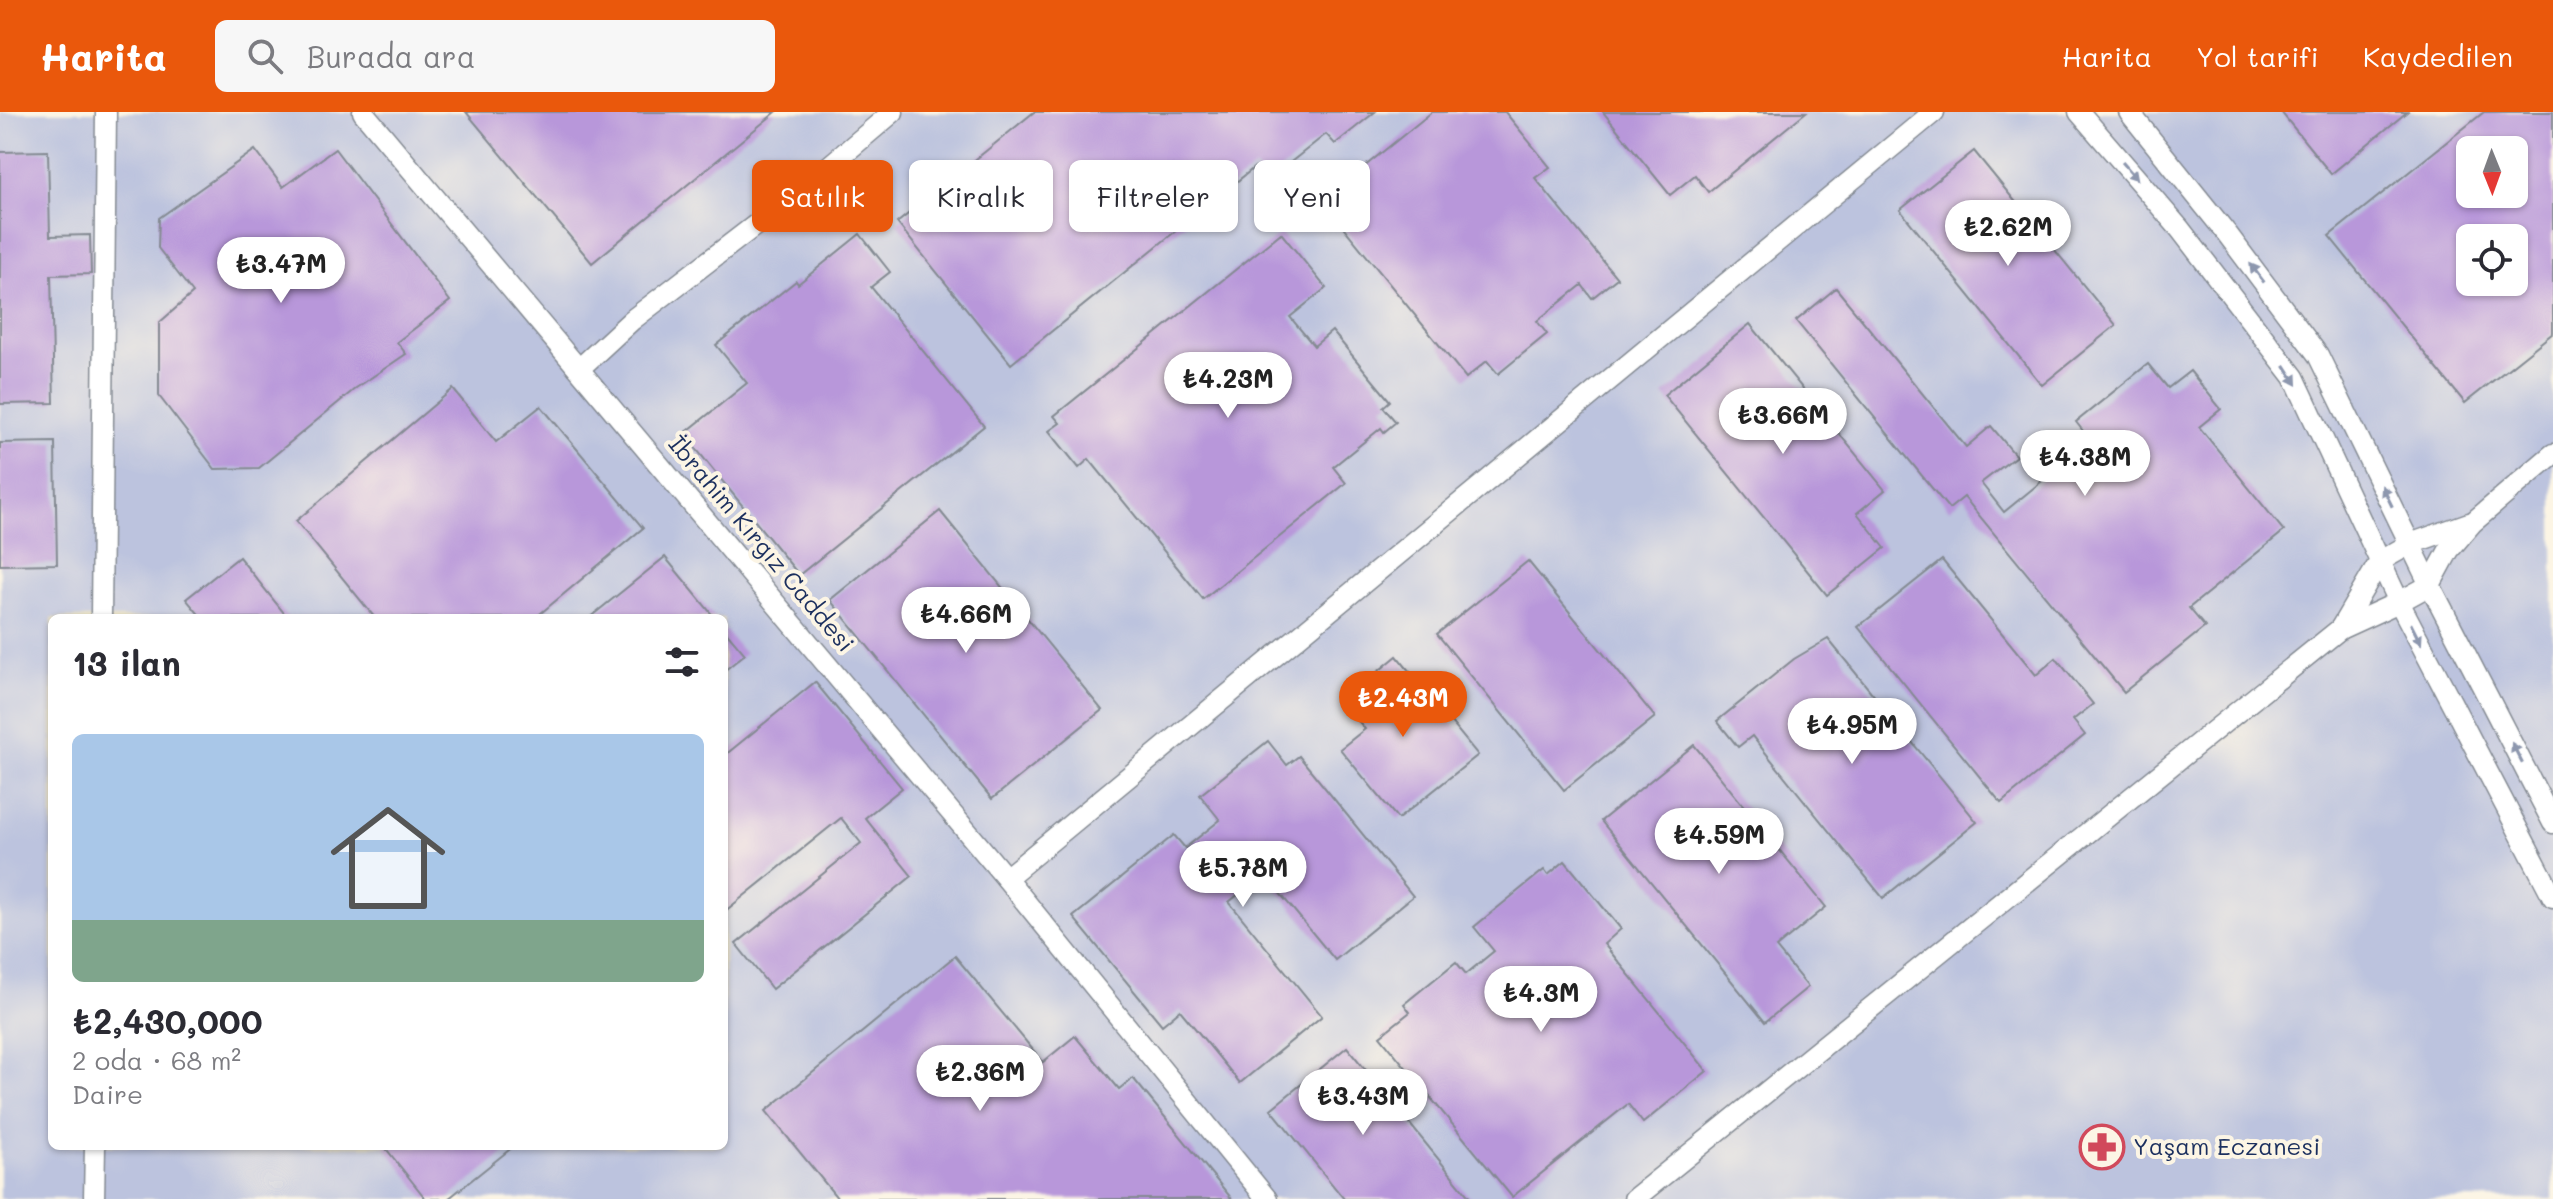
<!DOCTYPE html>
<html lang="tr">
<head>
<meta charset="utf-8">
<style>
	:root { --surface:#fff; --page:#f7f7f7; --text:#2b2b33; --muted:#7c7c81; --accent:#ea580c }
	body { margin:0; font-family:Mali,sans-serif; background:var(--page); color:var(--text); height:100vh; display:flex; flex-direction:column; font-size:30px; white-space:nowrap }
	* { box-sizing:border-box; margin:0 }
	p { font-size:26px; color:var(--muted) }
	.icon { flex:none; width:44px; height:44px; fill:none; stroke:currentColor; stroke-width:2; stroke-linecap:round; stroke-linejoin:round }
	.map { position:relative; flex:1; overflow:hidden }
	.drawer { position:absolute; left:48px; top:502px; width:680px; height:536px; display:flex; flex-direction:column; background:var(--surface); border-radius:12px; box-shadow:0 2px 6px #0004 }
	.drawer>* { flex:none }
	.hud { position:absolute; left:752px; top:48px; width:760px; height:72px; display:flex; gap:16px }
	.needle { width:52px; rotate:179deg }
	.controls { position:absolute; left:2456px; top:24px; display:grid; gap:16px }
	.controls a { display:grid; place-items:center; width:72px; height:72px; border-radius:12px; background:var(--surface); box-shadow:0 2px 6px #0004; font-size:40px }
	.price { position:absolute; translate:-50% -68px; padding:0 18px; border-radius:28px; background:#fff; color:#222; font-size:26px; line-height:52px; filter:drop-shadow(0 2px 4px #0008) }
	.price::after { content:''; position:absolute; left:50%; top:48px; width:24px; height:18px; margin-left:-12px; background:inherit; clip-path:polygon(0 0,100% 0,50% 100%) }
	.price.on { background:var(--accent); color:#fff }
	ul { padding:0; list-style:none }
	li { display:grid; align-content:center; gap:16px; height:424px; padding:0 24px }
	li span { display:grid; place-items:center; height:248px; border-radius:12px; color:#555 }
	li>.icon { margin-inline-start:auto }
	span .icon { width:144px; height:144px; fill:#fffc; stroke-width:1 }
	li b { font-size:34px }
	h2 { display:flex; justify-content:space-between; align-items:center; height:96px; padding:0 24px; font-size:34px }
	.chip { padding:0 28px; border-radius:12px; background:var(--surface); box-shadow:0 2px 6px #0004; font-size:28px; line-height:72px }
	.chip.on { background:var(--accent); color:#fff }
	header { display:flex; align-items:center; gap:48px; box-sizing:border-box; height:112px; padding:0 40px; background:var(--accent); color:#fff }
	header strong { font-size:38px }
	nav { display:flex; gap:44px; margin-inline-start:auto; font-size:28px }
	.search { width:560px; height:72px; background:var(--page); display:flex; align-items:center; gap:20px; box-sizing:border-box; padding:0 28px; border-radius:12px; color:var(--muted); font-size:30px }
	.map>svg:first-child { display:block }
</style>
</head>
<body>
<header>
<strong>Harita</strong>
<div class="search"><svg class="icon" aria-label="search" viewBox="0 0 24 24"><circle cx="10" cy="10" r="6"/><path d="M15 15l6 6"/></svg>Burada ara</div>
<nav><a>Harita</a><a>Yol tarifi</a><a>Kaydedilen</a></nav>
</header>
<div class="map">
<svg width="2553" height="1087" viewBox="0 0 2553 1087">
	<rect width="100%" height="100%" fill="#fcf5e5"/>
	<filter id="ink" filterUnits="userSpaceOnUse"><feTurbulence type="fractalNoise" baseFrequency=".0125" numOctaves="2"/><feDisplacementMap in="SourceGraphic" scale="16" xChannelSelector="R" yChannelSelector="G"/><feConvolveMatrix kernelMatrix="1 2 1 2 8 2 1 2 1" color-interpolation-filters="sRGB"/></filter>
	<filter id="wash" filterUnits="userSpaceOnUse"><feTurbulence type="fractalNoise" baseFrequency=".006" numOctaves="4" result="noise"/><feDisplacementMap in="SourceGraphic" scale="32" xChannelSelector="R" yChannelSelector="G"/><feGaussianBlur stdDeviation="1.8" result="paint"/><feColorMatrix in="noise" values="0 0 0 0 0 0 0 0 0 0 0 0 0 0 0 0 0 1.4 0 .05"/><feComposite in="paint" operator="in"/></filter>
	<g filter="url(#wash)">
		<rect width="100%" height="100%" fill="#ede5c5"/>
		<path fill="#bcc3de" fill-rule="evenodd" d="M 0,0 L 2553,0 L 2553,1087 L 0,1087 ZM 2470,38 L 2514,38 L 2514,82 L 2470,82 ZM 2470,126 L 2514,126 L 2514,170 L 2470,170 ZM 52,506 L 724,506 L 724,1034 L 52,1034 Z"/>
		<g id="blocks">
			<g fill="#b897da" fill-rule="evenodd">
				<polygon points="466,0 776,0 592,151"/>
				<polygon points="1034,0 1375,0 1335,32 1326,22 1267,69 1255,55 1011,252 897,111"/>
				<polygon points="1432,0 1505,0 1550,55 1535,66 1617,166 1592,186 1582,173 1537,209 1547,222 1498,262 1487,249 1466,266 1322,89"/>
				<polygon points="1603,0 1806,0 1708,80 1695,63 1670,83"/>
				<polygon points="2281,0 2407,0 2331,62"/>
				<path d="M 2484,0 L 2553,0 L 2553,221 L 2465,291 L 2329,124 ZM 2470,38 L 2514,38 L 2514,82 L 2470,82 ZM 2470,126 L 2514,126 L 2514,170 L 2470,170 Z"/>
				<polygon points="335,37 450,189 397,230 406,242 356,276 259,356 215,357 159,284 159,211 193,181 158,136 159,106 255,38 283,75"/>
				<polygon points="48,39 50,124 90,123 91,162 51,163 54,291 0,292 0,40"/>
				<polygon points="1974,39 2116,213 2042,273 1900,98"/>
				<polygon points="1281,121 1326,176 1290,205 1314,234 1332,219 1390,289 1383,295 1396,310 1384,320 1381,316 1333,355 1346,371 1203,487 1089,347 1079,356 1049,319 1060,311 1054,304"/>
				<polygon points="860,122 890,160 871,175 984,314 799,463 684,322 747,271 716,233 796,169 798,172"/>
				<polygon points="1836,176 1966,335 1991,314 2016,344 1981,371 2004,400 2091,329 2076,310 2148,252 2168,276 2190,259 2221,297 2199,315 2284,419 2189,496 2205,515 2124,580 1964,385 1949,397 1796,209"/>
				<polygon points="1750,212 1885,378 1857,401 1885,436 1827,483 1664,283"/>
				<polygon points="453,277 496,330 541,294 643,416 535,506 375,506 296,409"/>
				<polygon points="55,330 57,452 0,453 0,331"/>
				<polygon points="940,399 1102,598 992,687 830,488"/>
				<polygon points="239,445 288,506 202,506 186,487"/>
				<polygon points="665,445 715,506 589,506"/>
				<polygon points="1942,448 2036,563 2056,546 2093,592 2073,608 2085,623 2001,691 1858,515"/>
				<polygon points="1528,449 1655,605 1564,678 1437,522"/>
				<polygon points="724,517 745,542 724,559"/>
				<polygon points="1828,527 1977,710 1883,786 1752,624 1738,635 1717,609 1794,547"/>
				<polygon points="1397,544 1478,643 1398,707 1340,637 1365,617 1342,589"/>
				<polygon points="815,570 902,676 865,706 912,764 772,877 736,832 861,731 841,706 724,800 724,644"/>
				<polygon points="1268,629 1287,653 1299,644 1413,784 1335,848 1264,762 1229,790 1322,904 1240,971 1180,898 1162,913 1073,805 1174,723 1185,736 1220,708 1200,683"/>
				<polygon points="1694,633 1826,795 1776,836 1808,875 1765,910 1601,709"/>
				<polygon points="1565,749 1621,817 1604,832 1707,959 1643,1011 1628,992 1512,1085 1380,924 1410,900 1404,892 1456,850 1466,862 1494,839 1474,815 1544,758 1548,763"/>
				<polygon points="955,844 1043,950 1075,924 1119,977 1133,966 1232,1087 838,1087 766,999"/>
				<polygon points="1347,935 1471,1087 1344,1087 1271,997"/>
				<polygon points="384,1034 514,1034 448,1087 426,1087"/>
			</g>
		</g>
	</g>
	<g filter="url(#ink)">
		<use href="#blocks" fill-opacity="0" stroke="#848a92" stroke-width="2"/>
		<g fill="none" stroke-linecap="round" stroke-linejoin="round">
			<g stroke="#848a92" stroke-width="23">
				<g id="minor">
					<polyline points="363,0 1006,766 1267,1087"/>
					<polyline points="2079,0 2180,117 2294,265 2399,490 2553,785"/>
					<polyline points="2129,0 2228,123 2318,243 2430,473 2553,711"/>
					<polyline points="580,256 632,208 801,78 893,0"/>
					<polyline points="101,506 106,0"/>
					<polyline points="2340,517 2380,449 2410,432 2469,411"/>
					<polyline points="1006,766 1934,0"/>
					<polyline points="94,1087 95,1034"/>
					<polyline points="1634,1087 2340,517 2399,490 2430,473 2449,438 2472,411 2553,342"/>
				</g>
			</g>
			<use href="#minor" stroke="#fff" stroke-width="20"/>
		</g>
		<defs><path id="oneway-solid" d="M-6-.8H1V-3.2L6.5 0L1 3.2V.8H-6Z" transform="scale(2)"/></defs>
		<g fill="#8d97ae">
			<use href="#oneway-solid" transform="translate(2130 59) rotate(49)"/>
			<use href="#oneway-solid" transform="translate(2257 161) rotate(-127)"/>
			<use href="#oneway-solid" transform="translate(2291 263) rotate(57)"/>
			<use href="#oneway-solid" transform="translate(2387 384) rotate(-116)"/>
			<use href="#oneway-solid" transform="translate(2416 522) rotate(63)"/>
			<use href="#oneway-solid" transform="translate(2517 641) rotate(-117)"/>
		</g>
	</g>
	<defs>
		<g id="pharmacy-ring" transform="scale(2.3)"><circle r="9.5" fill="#fcf5e5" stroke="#d1495b" stroke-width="1.5"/><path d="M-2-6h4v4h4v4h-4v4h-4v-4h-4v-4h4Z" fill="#d1495b"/></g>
	</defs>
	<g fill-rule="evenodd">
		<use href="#pharmacy-ring" x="2102" y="1035"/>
	</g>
	<g text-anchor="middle" stroke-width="8" stroke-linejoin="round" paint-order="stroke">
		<g font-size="24" fill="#1b2f5e" stroke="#fcf5e5">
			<text transform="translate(761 432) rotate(50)" y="8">İbrahim Kırgız Caddesi</text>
		</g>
		<g font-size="24" fill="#1b2f5e" stroke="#fcf5e5" text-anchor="start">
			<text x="2133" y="1043">Yaşam Eczanesi</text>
		</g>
	</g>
</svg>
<div class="controls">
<a><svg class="needle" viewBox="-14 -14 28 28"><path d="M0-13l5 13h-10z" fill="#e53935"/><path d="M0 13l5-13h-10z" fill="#7c7c81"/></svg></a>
<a><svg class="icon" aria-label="locate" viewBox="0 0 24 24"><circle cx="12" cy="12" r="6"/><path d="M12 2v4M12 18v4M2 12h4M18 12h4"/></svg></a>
</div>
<b class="price" style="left:2008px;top:156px">₺2.62M</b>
<b class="price" style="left:281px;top:193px">₺3.47M</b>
<b class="price" style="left:1228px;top:308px">₺4.23M</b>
<b class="price" style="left:1783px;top:344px">₺3.66M</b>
<b class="price" style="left:2085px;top:386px">₺4.38M</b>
<b class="price" style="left:966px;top:543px">₺4.66M</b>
<b class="price on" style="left:1403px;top:627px">₺2.43M</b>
<b class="price" style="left:1852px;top:654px">₺4.95M</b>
<b class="price" style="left:1719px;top:764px">₺4.59M</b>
<b class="price" style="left:1243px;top:797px">₺5.78M</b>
<b class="price" style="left:1541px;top:922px">₺4.3M</b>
<b class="price" style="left:980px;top:1001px">₺2.36M</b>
<b class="price" style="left:1363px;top:1025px">₺3.43M</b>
<div class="hud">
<a class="chip on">Satılık</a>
<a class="chip">Kiralık</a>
<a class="chip">Filtreler</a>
<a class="chip">Yeni</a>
</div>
<section class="drawer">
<h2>13 ilan<svg class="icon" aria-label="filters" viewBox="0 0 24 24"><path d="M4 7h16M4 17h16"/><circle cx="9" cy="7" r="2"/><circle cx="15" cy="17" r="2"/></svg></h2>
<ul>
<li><span style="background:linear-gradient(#a9c7e8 75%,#7fa58c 0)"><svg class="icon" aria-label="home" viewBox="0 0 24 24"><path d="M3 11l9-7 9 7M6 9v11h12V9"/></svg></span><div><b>₺2,430,000</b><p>2 oda · 68 m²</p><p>Daire</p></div></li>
</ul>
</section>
</div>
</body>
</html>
